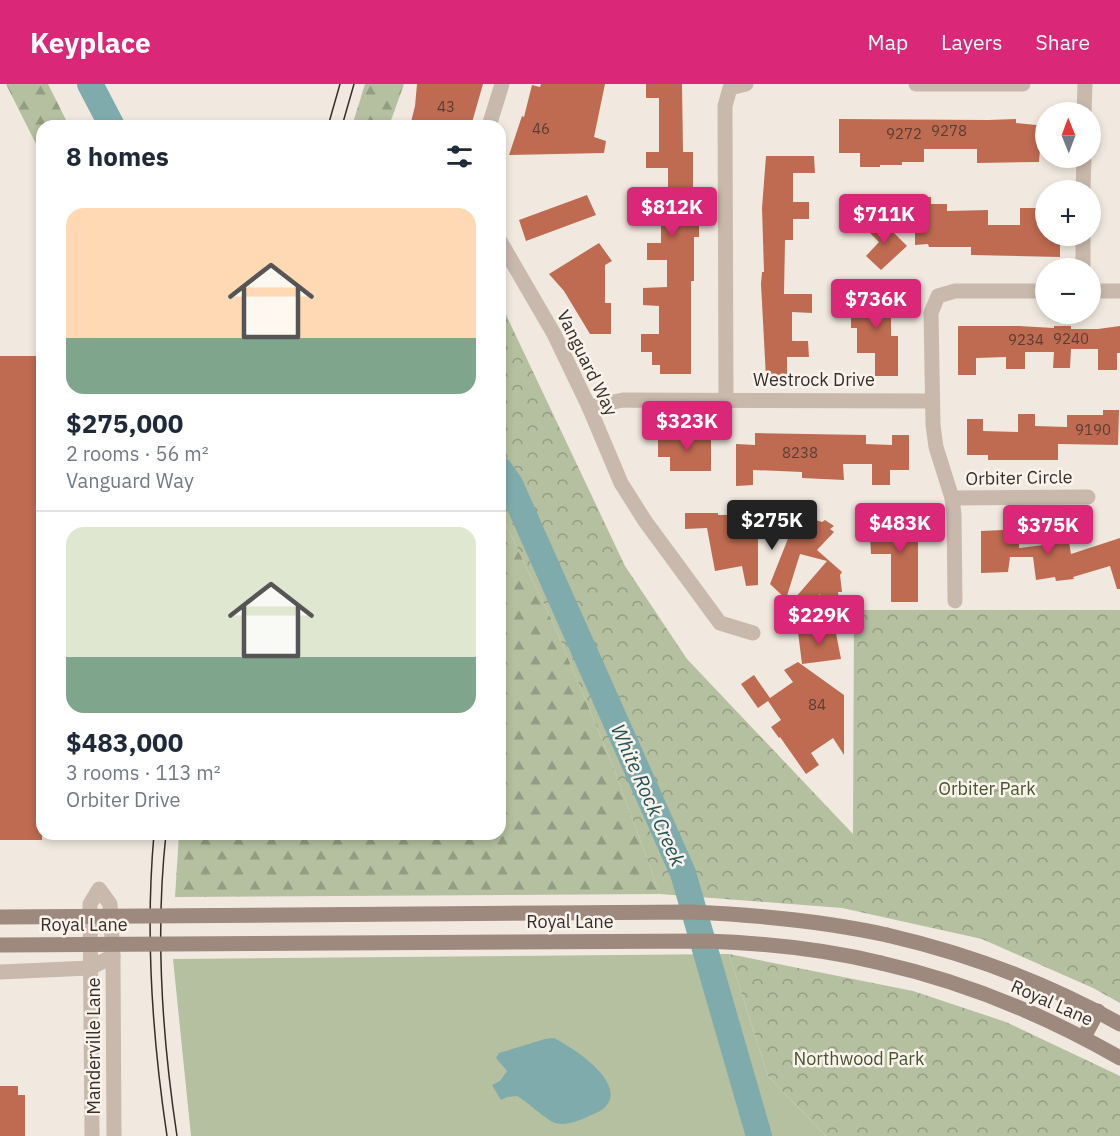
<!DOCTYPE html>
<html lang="en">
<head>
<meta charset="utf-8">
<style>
	:root { --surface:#fff; --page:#f2f2f3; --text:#1f2937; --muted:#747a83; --line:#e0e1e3; --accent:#db2777 }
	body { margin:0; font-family:"IBM Plex Sans",sans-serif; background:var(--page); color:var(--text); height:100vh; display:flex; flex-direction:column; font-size:22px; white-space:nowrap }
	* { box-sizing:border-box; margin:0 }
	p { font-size:20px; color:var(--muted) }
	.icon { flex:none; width:33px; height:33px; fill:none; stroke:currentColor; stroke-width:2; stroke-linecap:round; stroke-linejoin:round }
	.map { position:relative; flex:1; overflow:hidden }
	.details { position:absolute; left:36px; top:36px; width:470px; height:720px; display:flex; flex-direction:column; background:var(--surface); border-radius:18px; box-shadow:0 3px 9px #0003 }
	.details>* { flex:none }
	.needle { width:39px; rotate:359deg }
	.buttons { position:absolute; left:1035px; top:18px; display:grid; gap:12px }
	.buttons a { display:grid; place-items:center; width:66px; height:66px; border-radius:50%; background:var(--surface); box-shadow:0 3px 9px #0003; font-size:30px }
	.price { position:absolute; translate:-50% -51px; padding:0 14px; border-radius:6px; background:var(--accent); color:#fff; font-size:20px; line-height:39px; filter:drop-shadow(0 2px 3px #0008) }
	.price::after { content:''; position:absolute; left:50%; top:36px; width:18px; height:14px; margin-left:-9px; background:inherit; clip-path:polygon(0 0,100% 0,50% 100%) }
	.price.current { background:#222; color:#fff }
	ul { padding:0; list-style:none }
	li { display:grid; align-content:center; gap:12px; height:318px; padding:0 30px }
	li+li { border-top:2px solid var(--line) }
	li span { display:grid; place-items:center; height:186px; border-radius:18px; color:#555 }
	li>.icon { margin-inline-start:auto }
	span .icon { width:108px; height:108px; fill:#fffc; stroke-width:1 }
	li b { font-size:26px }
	h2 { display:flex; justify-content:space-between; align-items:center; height:72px; padding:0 30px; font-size:26px }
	header { display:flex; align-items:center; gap:36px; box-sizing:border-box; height:84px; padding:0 30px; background:var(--accent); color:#fff }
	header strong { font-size:28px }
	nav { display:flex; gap:33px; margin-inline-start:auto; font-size:21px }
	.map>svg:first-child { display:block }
</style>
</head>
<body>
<header>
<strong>Keyplace</strong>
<nav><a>Map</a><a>Layers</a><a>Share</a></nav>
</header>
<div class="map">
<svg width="1120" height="1052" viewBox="0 0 1120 1052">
	<defs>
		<pattern id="forest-firs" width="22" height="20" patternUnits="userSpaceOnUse" patternTransform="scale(1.5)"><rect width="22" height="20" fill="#b5c0a0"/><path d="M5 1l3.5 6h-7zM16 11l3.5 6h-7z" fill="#949c83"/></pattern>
		<pattern id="park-crowns" width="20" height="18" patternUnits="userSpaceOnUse" patternTransform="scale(1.5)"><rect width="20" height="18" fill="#b5c0a0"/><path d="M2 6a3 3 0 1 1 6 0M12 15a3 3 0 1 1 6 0" fill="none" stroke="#949c83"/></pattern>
	</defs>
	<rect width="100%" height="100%" fill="#f1e9df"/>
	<polygon fill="#b5c0a0" points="729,870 768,992 826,1052 191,1052 173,875"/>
	<g fill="url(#forest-firs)">
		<polygon points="6,0 48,0 69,42 42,42 42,72"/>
		<polygon points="365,0 404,0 389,42 352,42"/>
		<polygon points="500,428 556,545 613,682 660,810 175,813 179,750 500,750"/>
	</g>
	<g fill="url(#park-crowns)">
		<polygon points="500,218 625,482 687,575 853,750 854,526 1120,526 1120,919 1093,904 982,855 842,824 660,810 613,682 556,545 500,428"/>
		<polygon points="729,870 913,907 1006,938 1120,992 1120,1052 826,1052 768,992"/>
	</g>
	<path fill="#80abad" d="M 554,954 C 572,963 625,997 607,1021 C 603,1027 593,1030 587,1033 C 578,1037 566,1042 555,1039 C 546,1036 528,1018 517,1012 L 507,1013 L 501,1016 L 492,1001 L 500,997 L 507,987 L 496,974 L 499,969 L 545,955 Z"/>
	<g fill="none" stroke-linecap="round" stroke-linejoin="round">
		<g stroke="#80abad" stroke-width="26">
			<polyline points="90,0 112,42"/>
			<polyline points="500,386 510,400 683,789 759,1052"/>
		</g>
	</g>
	<g fill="#be6b51">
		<polygon points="417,0 483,0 471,42 410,42 415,22"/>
		<polygon points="541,0 605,0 594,53 606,57 604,69 509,71 522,32 524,33 532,1 540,3"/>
		<polygon points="646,0 682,0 683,68 693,68 693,112 699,112 699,153 694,153 694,197 691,197 691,290 660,290 660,281 652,281 652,268 641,268 641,250 659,250 659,222 643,221 643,204 667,203 667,176 647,176 647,159 661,159 661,130 645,130 645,112 668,112 668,84 646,84 646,68 659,68 659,14 646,14"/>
		<polygon points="839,35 988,36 1016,35 1016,39 1046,42 1046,65 1040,65 1039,78 977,79 977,65 924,65 924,78 902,78 902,81 880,81 880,83 860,83 860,69 839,69"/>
		<polygon points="766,72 814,72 815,89 793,89 793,118 809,118 809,135 793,135 793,156 785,156 784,210 812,210 812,229 792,228 792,257 808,257 809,273 787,273 787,293 766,294 761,200 762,188 764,188 762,124"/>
		<polygon points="587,111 596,131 526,157 519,136"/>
		<polygon points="918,113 931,113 931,120 947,120 947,127 988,126 988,141 1020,141 1020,124 1038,124 1038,134 1046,134 1046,152 1060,152 1060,173 971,171 971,163 929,163 928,160 915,161 915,124 918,124"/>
		<polygon points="879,134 907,162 881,186 866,172 879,158 867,146"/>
		<polygon points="599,159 612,177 605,181 605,219 611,219 611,250 590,250 564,207 549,190"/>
		<polygon points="856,205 888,205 889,224 891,224 891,252 898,252 898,292 875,292 875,269 857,269 857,244 851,244 851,224 856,224"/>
		<polygon points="958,242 1019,242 1054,244 1054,242 1071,242 1071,245 1098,245 1120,242 1120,269 1117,269 1117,286 1098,286 1098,265 1071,265 1070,284 1053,284 1054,268 1025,268 1025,285 1006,285 1006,273 976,274 976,291 958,291"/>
		<rect x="0" y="272" width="42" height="484"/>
		<polygon points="1103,326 1119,326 1118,361 1058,360 1058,376 988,376 988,371 967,371 967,335 983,335 983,347 1018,348 1018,330 1035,330 1035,342 1067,343 1067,331 1103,331"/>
		<polygon points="755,349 866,351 866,360 892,361 892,351 909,351 909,386 890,386 890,401 872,401 872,380 843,380 844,396 802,394 802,388 753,386 753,401 736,402 736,360 755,361"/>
		<polygon points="676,350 704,350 704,353 711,353 711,387 670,387 670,373 658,373 658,353 676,353"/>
		<polygon points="685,429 718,429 718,431 793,430 812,437 812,435 822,438 825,436 834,442 830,445 834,448 817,466 842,488 840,491 842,508 838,508 841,526 823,528 820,510 805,522 795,514 827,477 800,470 786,515 770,500 791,447 758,447 758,501 746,502 742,482 715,487 707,444 685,445"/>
		<polygon points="887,430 918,430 918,518 891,518 891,470 871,470 870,452 875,453 875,442 887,442"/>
		<polygon points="1003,443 1019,443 1019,464 1069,458 1071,470 1120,454 1120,505 1117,505 1110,482 1073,493 1074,495 1056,497 1055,493 1036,496 1033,473 1010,473 1008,488 981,489 981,447 1003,446"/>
		<polygon points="835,544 841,575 802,580 798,548"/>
		<polygon points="798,578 844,611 844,671 833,654 811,669 819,681 806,690 780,653 779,654 771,643 781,636 768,617 758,624 741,600 754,591 770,614 793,598 784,586"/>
		<polygon points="0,1002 18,1002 18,1011 25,1011 25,1052 0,1052"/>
	</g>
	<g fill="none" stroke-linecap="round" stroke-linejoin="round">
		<g stroke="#c9b9ac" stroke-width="15">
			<polyline points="916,0 1023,0"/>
			<polyline points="1084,28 1085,0"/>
			<polyline points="489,42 502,0"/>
			<polyline points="1083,106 1084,74"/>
			<polyline points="500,157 554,250 589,323 621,399 645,437 720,539 753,549"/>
			<polyline points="1083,184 1083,152"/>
			<polyline points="1090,207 1120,207"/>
			<polyline points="726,315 725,22 730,4 746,0"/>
			<polyline points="589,323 623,316 932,317"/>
			<polyline points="952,414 1088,413"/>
			<polyline points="955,517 954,431 952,414 936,363 933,341 931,229 938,212 955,207 1046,207"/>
			<polyline points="0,888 90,884 113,872"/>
		</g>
		<polyline stroke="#c9b9ac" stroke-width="15" points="92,1052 90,820 99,805 110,820 113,872 114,1052"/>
		<g stroke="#9d897d" stroke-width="15">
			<path d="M 887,851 C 969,870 1047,899 1120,940"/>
			<path d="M 881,879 C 965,898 1045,931 1120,974"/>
			<polyline points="1084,953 1098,927"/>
		</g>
		<g stroke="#372e2a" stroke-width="1.5">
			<polyline points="328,42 340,0"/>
			<polyline points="342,42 354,0"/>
			<path d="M 154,750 C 145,851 152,952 167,1052"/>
			<path d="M 166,750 C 155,850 162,953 177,1052"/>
		</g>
		<g stroke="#9d897d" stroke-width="15">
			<path d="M 1,833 L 693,828 C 758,831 823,837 887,851"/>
			<path d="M 1,861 L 706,857 C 765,859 824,865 881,879"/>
		</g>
	</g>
	<g text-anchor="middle" stroke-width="5" stroke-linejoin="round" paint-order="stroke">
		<g font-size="15" fill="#593d34">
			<text x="446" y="28">43</text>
			<text x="541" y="50">46</text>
			<text x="949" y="52">9278</text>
			<text x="904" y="55">9272</text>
			<text x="1071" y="260">9240</text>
			<text x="1026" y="261">9234</text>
			<text x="1093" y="351">9190</text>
			<text x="800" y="374">8238</text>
			<text x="817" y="626">84</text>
		</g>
		<g font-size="18" fill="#372e2a" stroke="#f9f3ec">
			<text transform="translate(587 279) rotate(64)" y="6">Vanguard Way</text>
			<text x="814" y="302">Westrock Drive</text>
			<text transform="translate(1019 394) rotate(-1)" y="6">Orbiter Circle</text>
			<text x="570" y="844">Royal Lane</text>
			<text x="84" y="847">Royal Lane</text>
			<text transform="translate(1052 919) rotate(24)" y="6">Royal Lane</text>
			<text transform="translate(94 962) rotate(-90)" y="6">Manderville Lane</text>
		</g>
		<g font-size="18" fill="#475430" stroke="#f9f3ec">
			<text x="987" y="711">Orbiter Park</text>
			<text x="859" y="981">Northwood Park</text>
		</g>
		<g font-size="20" font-style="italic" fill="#225356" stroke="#f9f3ec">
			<text transform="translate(648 711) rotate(66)" y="7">White Rock Creek</text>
		</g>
	</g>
</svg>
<div class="buttons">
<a><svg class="needle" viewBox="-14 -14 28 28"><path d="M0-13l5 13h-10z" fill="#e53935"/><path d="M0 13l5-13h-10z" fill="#747a83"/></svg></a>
<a>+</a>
<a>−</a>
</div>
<b class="price" style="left:672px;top:154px">$812K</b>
<b class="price" style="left:884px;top:161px">$711K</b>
<b class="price" style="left:876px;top:246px">$736K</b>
<b class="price" style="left:687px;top:368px">$323K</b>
<b class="price current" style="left:772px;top:467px">$275K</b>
<b class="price" style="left:900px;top:470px">$483K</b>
<b class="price" style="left:1048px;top:472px">$375K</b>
<b class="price" style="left:819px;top:562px">$229K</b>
<section class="details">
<h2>8 homes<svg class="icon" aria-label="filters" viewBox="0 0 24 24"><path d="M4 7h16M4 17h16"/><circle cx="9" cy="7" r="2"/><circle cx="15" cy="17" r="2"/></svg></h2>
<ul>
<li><span style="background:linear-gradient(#ffd9b3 70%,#7fa58c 0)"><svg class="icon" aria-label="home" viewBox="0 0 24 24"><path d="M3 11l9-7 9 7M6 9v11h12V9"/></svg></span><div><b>$275,000</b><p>2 rooms · 56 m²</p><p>Vanguard Way</p></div></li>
<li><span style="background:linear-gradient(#dfe7d0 70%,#7fa58c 0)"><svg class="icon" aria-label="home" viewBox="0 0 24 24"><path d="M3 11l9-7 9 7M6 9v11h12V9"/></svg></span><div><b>$483,000</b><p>3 rooms · 113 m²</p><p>Orbiter Drive</p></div></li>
</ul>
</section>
</div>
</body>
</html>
